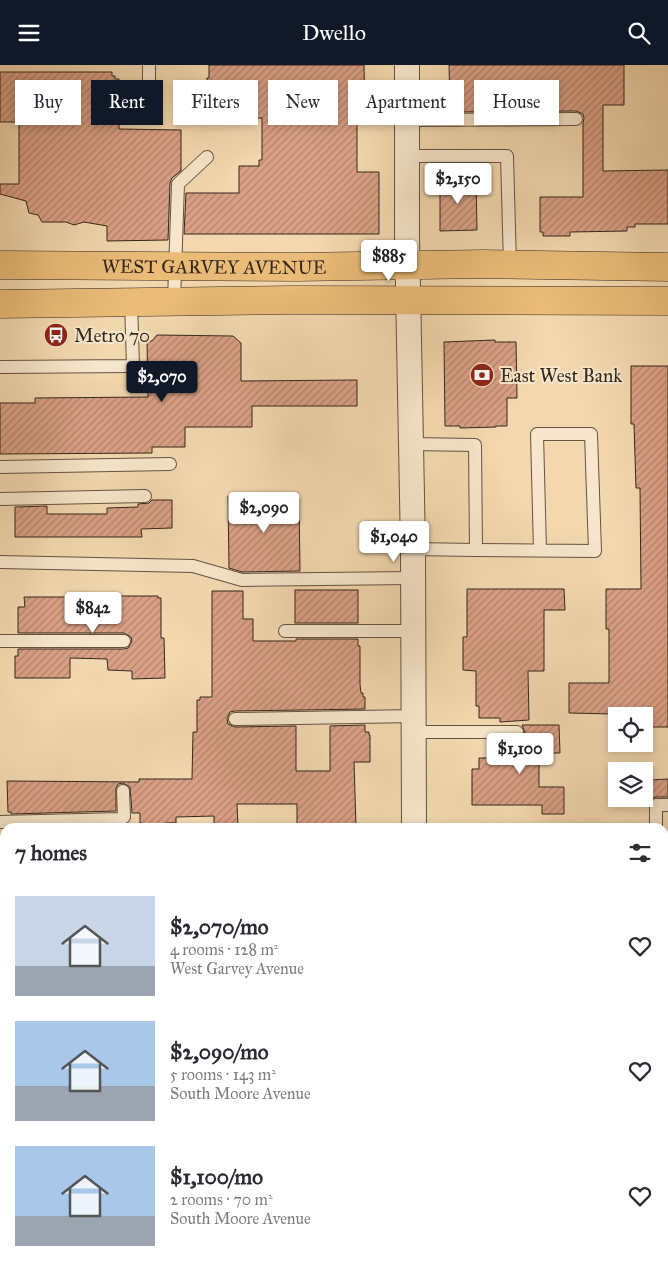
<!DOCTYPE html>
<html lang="en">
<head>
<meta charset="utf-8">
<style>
	:root { --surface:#fff; --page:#f7f7f7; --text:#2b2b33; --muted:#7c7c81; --accent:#111827 }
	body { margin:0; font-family:"IM FELL Great Primer",serif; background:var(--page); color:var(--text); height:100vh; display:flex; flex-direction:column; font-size:19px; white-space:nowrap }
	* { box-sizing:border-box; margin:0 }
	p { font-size:16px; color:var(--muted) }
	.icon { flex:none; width:28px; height:28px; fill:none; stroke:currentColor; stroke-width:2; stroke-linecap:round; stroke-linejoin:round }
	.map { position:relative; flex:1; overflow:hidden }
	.side { position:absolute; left:0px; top:758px; width:669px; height:446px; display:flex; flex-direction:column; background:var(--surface); border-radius:15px 15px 0 0; box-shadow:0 2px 8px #0003 }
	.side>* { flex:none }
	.top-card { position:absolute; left:15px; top:15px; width:639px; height:45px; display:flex; gap:10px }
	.tools { position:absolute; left:608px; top:642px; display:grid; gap:10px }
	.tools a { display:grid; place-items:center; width:45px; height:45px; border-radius:0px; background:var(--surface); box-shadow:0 2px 8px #0003; font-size:25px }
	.price { position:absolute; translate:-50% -42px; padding:0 11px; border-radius:5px; background:#fff; color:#222; font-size:16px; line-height:32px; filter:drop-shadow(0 1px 2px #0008) }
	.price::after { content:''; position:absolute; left:50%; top:30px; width:15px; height:11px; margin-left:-8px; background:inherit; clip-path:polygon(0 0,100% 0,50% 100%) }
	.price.active { background:var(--accent); color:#fff }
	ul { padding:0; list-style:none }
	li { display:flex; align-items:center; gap:15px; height:125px; padding:0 15px }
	li span { display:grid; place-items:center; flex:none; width:140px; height:100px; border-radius:0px; color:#555 }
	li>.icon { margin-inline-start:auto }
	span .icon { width:60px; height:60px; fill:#fffc; stroke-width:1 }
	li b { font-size:21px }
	h2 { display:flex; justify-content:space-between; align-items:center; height:60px; padding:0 15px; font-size:21px }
	.pill { padding:0 18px; border-radius:0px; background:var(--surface); box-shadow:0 2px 8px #0003; font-size:18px; line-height:45px }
	.pill.active { background:var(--accent); color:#fff }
	header { display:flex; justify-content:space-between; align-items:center; height:65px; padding:0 15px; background:var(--accent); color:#fff; font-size:22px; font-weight:600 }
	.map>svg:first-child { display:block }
</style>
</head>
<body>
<header><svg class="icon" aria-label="menu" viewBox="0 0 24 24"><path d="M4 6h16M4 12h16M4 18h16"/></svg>Dwello<svg class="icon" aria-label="search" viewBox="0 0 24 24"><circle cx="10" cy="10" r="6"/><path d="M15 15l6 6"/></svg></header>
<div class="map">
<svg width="668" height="1203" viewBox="0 0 668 1203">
	<defs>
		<pattern id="building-hatch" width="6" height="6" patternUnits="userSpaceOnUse" patternTransform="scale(1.25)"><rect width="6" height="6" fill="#dba186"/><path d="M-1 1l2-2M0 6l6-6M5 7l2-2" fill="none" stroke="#b2836d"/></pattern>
	</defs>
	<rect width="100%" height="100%" fill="#f3d8af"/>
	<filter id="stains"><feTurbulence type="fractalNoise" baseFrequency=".004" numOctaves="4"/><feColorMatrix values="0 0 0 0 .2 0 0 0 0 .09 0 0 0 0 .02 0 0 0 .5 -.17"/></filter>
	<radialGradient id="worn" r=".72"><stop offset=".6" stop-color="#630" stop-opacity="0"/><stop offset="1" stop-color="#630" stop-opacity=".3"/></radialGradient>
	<g fill="url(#building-hatch)" stroke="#33271d">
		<polygon points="209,0 364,0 365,52 357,52 357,107 379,107 379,169 184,169 186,128 239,128 239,101 259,101 259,95 262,95 262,53 209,53 209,27 207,26 207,13 209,13"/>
		<polygon points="449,0 624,0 624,40 603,40 603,106 668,105 668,159 635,159 635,162 627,162 627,166 570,167 570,171 543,171 543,167 540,167 540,132 583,132 583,59 584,53 583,49 576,46 454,47 454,36 450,36"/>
		<polygon points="0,7 112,7 112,11 115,11 115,14 119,14 119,64 181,65 181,106 172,113 170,118 168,175 107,176 107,161 84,157 74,160 66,157 42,157 38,150 29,148 26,136 0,129 0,119 19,119 19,57 0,57"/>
		<polygon points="476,113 477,165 440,166 440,114"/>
		<polygon points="157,270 233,271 241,278 241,316 357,315 357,341 252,341 252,362 185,362 185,382 152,382 152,388 0,389 0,338 35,338 35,333 148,332 147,276 152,276"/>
		<polygon points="495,275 495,277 516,277 517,333 507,333 507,361 496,361 496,362 460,363 460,361 445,361 444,277"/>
		<polygon points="631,301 668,301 668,662 644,662 644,651 616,651 616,679 633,679 633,684 616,684 616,679 615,679 613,649 569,648 569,618 609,618 609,564 606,564 606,524 641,524 640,423 636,423 634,359 631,359"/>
		<polygon points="228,431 299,433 300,506 242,507 229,503"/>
		<polygon points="152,435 172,435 172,463 141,464 142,472 15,472 15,442 47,441 47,449 107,449 107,443 138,442 138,439 149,438"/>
		<polygon points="467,524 564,524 565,545 544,545 544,606 528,606 529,655 500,657 500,653 479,653 479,641 476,641 476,606 463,605 463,572 467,572"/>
		<rect x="295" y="525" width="63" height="33"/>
		<polygon points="212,526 243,526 243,554 253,554 253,576 296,576 296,574 358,574 358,581 360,581 360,619 361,628 363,628 363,632 365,632 365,644 235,646 230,647 227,654 228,659 235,662 296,661 296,706 330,706 330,661 365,660 365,667 369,667 369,670 370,670 370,697 354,697 356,762 297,762 297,739 237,739 238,762 214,762 214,751 176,752 176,758 166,758 166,762 142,762 142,758 140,758 140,748 132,748 130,722 123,718 118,719 116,723 116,746 11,749 11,747 8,747 7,716 139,717 139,714 192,714 193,667 197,667 197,635 200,635 200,632 212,632"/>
		<polygon points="97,531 158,531 158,533 161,533 161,573 164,573 165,613 132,614 132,606 108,605 107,594 70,593 70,613 15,613 15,591 18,591 18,584 124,584 128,583 132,576 131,572 124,568 18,568 18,542 25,542 24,532 97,532"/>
		<polygon points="522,660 559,660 560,688 539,688 539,722 564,722 564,749 542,749 542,740 472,740 472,704 479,704 479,693 523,693 522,673 525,667"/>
		<polygon points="668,714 668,732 656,732 651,734 651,715"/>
	</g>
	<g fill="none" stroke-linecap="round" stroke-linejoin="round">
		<g stroke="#635342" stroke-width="14">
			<g id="service">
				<polyline points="149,0 149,29"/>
				<polyline points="406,55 576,54"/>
				<polyline points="406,91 507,91 510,200"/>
				<polyline points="174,236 178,119 207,92"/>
				<polyline points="0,302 133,301 131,236"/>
				<polyline points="411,379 475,380 476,485 413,484"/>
				<polyline points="0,402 170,399"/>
				<polyline points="0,434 145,431"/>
				<polyline points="476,485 595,486 591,369 537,369 540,486"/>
				<polyline points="0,497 193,501 242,515 413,513"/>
				<polyline points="285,566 414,566"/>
				<polyline points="0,576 124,576"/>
				<polyline points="235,654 414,651"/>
				<polyline points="414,667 517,667"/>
				<polyline points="0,757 121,754 124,752 123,726"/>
				<polyline points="656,762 656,740 668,740"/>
				<polyline points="0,807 5,807"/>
				<polyline points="664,841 668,841"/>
				<polyline points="0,897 5,897"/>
				<polyline points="0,992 5,992"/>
				<polyline points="664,1004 668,1004"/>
				<polyline points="238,1199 238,1203"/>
			</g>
		</g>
		<g stroke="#635342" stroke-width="26">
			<g id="minor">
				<polyline points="407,0 407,171 413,484 414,762"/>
				<polyline points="418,1199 418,1203"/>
			</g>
		</g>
		<g stroke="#33271d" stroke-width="29">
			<g id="primary">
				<path id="s1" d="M 0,200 L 297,202 L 484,199 L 668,202"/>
				<polyline points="0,239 292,235 668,236"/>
			</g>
		</g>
		<use href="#service" stroke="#f7e6cb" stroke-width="12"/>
		<use href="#minor" stroke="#f7e6cb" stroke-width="24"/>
		<use href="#primary" stroke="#eabc78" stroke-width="28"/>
	</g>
	<defs>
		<g id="bus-disc" transform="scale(1.25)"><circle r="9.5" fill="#8f2418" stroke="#f7e6cb"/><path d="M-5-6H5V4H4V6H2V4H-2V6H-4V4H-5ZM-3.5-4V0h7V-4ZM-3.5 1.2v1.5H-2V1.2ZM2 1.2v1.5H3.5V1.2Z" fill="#fff"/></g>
		<g id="bank-disc" transform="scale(1.25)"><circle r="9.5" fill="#8f2418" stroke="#f7e6cb"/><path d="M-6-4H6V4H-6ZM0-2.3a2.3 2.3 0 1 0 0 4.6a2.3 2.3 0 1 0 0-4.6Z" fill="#fff"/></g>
	</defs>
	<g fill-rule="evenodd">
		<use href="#bus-disc" x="56" y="270"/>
		<use href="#bank-disc" x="482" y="310"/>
	</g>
	<g text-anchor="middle" stroke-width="4" stroke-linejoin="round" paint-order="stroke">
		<g font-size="19" fill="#33271d" stroke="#f7e6cb">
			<text dy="7" stroke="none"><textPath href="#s1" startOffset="214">WEST GARVEY AVENUE</textPath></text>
		</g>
		<g font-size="19" fill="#33271d" stroke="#f7e6cb" text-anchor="start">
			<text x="74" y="277">Metro 70</text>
			<text x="500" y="317">East West Bank</text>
		</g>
	</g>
	<rect width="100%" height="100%" filter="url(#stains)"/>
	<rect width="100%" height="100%" fill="url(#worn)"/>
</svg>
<div class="tools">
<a><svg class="icon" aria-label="locate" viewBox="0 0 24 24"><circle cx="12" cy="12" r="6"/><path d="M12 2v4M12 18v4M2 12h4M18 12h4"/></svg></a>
<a><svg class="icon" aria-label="layers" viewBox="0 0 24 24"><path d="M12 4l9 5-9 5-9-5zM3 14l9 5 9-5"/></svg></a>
</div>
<b class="price" style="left:458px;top:140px">$2,150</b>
<b class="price" style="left:389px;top:217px">$885</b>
<b class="price active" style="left:162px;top:338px">$2,070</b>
<b class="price" style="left:264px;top:469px">$2,090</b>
<b class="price" style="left:394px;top:498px">$1,040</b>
<b class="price" style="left:93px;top:569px">$842</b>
<b class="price" style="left:520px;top:710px">$1,100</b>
<div class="top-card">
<a class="pill">Buy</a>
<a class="pill active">Rent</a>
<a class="pill">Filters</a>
<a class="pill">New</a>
<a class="pill">Apartment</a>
<a class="pill">House</a>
</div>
<section class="side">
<h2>7 homes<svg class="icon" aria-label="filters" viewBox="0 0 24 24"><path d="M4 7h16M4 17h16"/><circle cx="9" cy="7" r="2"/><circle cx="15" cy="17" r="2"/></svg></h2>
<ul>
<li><span style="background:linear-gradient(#c9d6e8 70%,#9aa5b1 0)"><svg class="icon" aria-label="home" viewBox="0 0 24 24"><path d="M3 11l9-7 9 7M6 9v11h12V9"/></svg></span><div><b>$2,070/mo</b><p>4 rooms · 128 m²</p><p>West Garvey Avenue</p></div><svg class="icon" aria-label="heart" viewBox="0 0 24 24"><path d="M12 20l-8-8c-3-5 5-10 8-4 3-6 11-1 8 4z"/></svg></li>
<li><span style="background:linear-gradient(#a9c7e8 65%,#9aa5b1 0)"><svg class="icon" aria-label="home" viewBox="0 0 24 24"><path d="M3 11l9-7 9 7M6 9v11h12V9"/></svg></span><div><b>$2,090/mo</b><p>5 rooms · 143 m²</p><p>South Moore Avenue</p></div><svg class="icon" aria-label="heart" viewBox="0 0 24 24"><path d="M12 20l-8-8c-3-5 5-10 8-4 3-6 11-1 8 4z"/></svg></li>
<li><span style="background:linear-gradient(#a9c7e8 70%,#9aa5b1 0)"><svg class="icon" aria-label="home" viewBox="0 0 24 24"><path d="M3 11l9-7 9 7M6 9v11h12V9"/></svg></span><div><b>$1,100/mo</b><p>2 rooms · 70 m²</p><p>South Moore Avenue</p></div><svg class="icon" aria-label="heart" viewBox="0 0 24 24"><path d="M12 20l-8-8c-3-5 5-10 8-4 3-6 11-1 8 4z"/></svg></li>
</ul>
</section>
</div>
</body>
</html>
